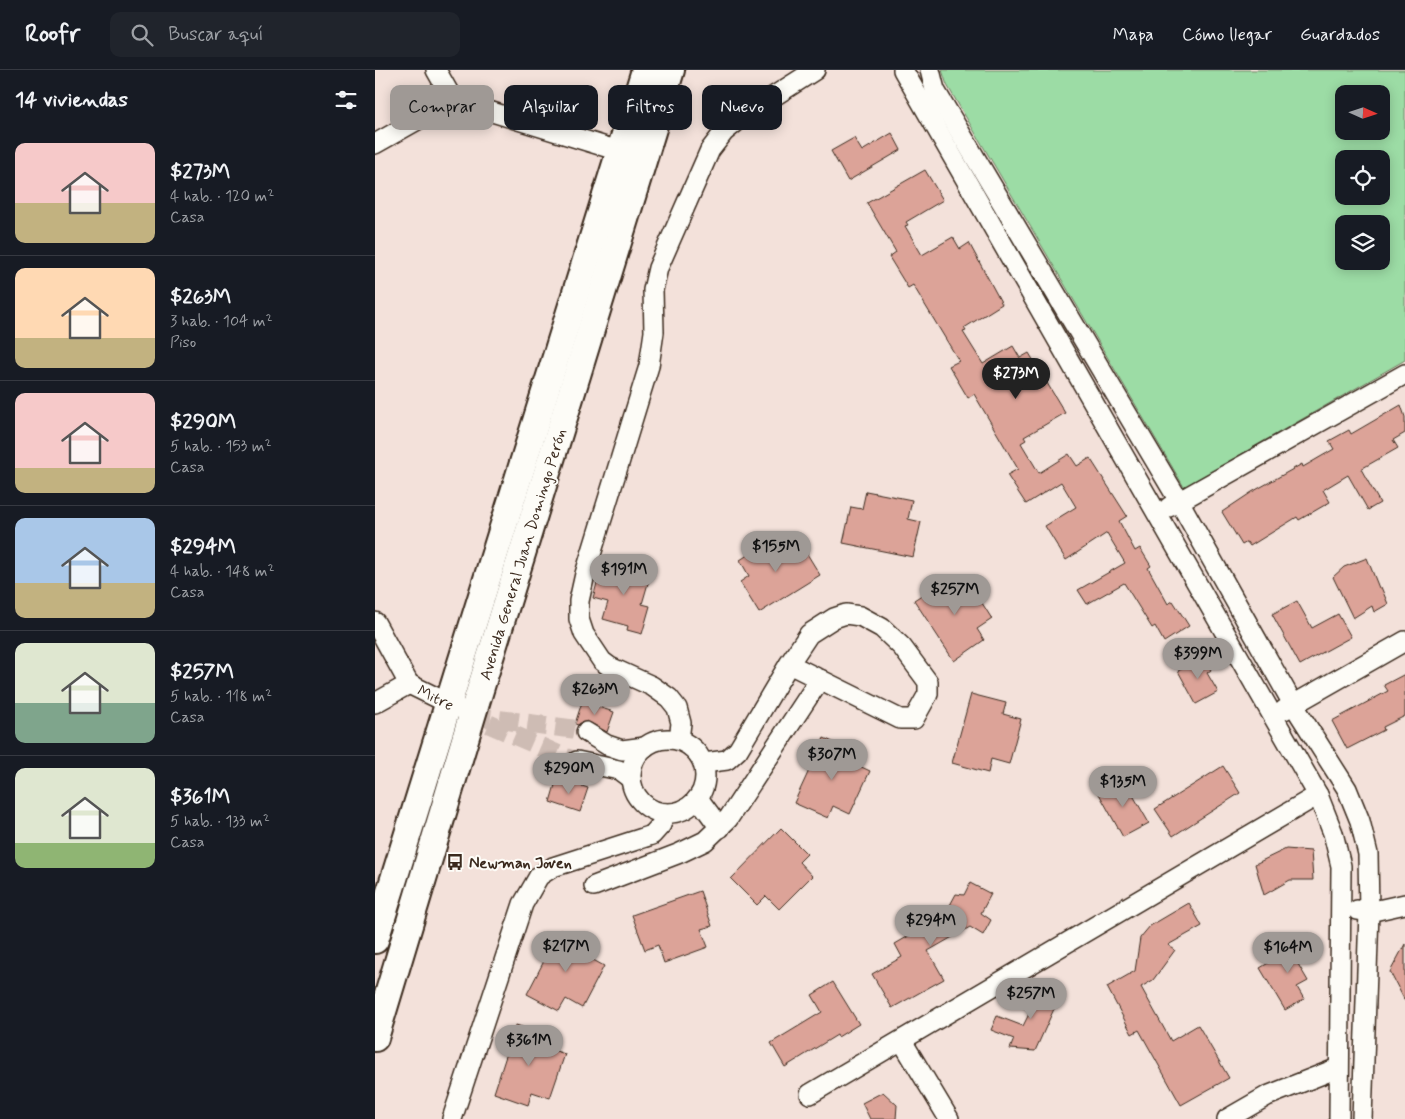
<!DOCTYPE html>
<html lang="es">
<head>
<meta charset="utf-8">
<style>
	:root { --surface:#171b24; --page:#20242c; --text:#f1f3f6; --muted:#9ea1a6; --line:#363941; --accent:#9f9995 }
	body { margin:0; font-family:Mynerve,sans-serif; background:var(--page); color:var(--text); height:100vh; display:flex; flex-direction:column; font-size:19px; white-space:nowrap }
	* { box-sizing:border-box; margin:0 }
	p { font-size:16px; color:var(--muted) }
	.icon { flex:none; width:28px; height:28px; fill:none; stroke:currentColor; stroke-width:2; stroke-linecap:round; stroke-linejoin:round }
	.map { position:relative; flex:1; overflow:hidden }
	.drawer { display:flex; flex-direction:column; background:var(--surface); width:375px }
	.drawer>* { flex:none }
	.banner { position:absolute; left:15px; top:15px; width:475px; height:45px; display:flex; gap:10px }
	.needle { width:32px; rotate:93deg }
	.buttons { position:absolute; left:960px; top:15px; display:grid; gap:10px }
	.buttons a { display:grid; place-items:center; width:55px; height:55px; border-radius:10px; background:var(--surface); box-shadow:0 2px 12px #0003; font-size:25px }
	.price { position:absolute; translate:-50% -42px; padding:0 11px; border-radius:18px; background:var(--accent); color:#111; font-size:16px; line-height:32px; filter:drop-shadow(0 1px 2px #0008) }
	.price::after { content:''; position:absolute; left:50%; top:30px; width:15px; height:11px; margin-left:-8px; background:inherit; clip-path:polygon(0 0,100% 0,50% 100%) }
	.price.active { background:#222; color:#fff }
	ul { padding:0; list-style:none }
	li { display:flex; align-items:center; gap:15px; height:125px; padding:0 15px }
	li+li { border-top:1px solid var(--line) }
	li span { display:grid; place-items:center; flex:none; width:140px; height:100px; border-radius:10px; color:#555 }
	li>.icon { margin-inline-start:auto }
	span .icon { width:60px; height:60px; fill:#fffc; stroke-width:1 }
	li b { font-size:21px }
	h2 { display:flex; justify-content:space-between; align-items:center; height:60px; padding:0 15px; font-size:21px }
	.pill { padding:0 18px; border-radius:10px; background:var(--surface); box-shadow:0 2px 12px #0003; font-size:18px; line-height:45px }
	.pill.active { background:var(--accent); color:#111 }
	header { display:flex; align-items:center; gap:30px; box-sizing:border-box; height:70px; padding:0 25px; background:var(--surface); border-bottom:1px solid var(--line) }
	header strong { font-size:24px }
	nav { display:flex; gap:28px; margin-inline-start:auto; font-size:18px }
	.search { width:350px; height:45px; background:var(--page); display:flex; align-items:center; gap:12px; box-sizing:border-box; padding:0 18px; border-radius:10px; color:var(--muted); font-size:19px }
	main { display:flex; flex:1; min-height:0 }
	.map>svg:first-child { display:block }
</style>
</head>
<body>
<header>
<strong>Roofr</strong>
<div class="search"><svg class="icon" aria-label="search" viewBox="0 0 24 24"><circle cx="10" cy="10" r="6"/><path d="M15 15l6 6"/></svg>Buscar aquí</div>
<nav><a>Mapa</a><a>Cómo llegar</a><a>Guardados</a></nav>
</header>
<main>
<section class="drawer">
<h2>14 viviendas<svg class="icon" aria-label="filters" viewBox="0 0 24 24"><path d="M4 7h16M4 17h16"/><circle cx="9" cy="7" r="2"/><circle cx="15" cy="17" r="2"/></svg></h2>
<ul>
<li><span style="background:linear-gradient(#f6c9c9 60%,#c2b280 0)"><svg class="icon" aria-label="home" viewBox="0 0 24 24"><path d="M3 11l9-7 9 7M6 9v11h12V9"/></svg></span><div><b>$273M</b><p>4 hab. · 120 m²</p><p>Casa</p></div></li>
<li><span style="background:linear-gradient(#ffd9b3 70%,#c2b280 0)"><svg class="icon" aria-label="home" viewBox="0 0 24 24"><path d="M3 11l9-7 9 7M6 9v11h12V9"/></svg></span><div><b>$263M</b><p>3 hab. · 104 m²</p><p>Piso</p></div></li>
<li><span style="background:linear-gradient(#f6c9c9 75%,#c2b280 0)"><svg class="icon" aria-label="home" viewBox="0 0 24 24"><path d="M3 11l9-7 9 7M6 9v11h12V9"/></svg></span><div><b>$290M</b><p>5 hab. · 153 m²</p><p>Casa</p></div></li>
<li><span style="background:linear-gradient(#a9c7e8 65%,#c2b280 0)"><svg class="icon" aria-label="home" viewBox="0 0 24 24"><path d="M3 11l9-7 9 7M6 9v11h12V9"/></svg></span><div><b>$294M</b><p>4 hab. · 148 m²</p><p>Casa</p></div></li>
<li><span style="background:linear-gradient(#dfe7d0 60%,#7fa58c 0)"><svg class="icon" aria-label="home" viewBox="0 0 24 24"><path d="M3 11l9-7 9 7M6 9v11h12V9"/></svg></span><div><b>$257M</b><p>5 hab. · 118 m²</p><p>Casa</p></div></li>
<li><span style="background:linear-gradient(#dfe7d0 75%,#8fb573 0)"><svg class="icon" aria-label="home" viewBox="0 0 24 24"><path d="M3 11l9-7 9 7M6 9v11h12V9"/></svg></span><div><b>$361M</b><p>5 hab. · 133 m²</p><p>Casa</p></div></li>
</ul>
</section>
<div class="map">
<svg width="1030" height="1049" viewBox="0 0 1030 1049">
	<rect width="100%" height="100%" fill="#f3e1da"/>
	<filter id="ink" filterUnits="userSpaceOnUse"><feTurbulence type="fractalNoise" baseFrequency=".02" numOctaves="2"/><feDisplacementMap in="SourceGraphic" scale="10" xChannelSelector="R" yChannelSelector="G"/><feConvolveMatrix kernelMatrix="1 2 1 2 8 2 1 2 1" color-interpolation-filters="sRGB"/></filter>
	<g filter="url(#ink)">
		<path fill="#9cdca5" stroke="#6c8362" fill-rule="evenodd" d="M 567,0 L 1030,0 L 1030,290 L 809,417 L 572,15 ZM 969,24 L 1006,24 L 1006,61 L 969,61 ZM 969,89 L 1006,89 L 1006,126 L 969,126 ZM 969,154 L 1006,154 L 1006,191 L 969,191 Z"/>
		<g fill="#dca398" stroke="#3b2a1e">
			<polygon points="517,63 526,80 473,111 456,81 479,68 487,81"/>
			<polygon points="550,100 568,130 531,152 533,155 530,156 547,185 578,167 585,179 594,173 627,234 589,258 591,261 588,262 608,294 638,276 645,288 654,283 690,343 649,367 651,370 646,373 664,403 694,384 702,396 715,388 752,446 744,451 760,481 765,478 776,496 773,498 793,534 798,531 814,556 789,572 780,556 777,558 749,513 712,534 703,520 750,493 732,463 691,490 670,456 701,437 686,412 651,434 632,405 643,399 599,324 593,328 574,296 584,291 538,215 533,218 514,187 521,182 492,133"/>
			<polygon points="1026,335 1030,347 1030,363 1018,370 1023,378 986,399 1005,433 993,440 973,405 948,420 955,432 924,450 922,447 875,476 872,472 867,475 847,442 877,422 927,394 928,397 959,379 954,371 974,360 976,364"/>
			<polygon points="491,421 537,430 533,449 546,452 538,487 468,473 476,437 487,439"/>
			<polygon points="404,465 414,481 426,474 445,505 384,543 365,512 374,506 365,490"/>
			<polygon points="992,488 1004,518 1006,517 1013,534 999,542 997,536 978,548 958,507 969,497"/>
			<polygon points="237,493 276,503 267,534 275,536 267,564 252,560 253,556 228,549 233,532 218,528 226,498 230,499"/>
			<polygon points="592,509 617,549 602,559 609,570 579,591 539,530 570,510 576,520"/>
			<polygon points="922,531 937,558 963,544 976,567 925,595 897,544"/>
			<polygon points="828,587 836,600 832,603 843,622 821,634 803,601"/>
			<polygon points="1030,604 1030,646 1008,657 1009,660 972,679 957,651 1013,621 1009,615"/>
			<polygon points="596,624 631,633 628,644 646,649 634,694 616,689 613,703 577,693"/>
			<polygon points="207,632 239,642 232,662 212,651 203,655 200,654"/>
			<polygon points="449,668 482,683 478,693 495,701 475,744 458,736 453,748 419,733"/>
			<polygon points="848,696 865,723 798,766 780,739"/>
			<polygon points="182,708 213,718 205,742 175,732"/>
			<polygon points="748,708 774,753 748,767 723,722"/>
			<polygon points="406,758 432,784 424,792 437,806 404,839 391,826 382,835 356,809"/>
			<polygon points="911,779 936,781 938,810 915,810 889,825 880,794"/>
			<polygon points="595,813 616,824 606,843 616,850 608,865 595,857 553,881 569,909 517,938 497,904 527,887 520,874 551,856 548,851 574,837 581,824 589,825"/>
			<polygon points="325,821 337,856 326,859 333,877 289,893 283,875 270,880 257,845"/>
			<polygon points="814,833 827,856 793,875 800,880 778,910 766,917 796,971 823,955 854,1008 806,1035 764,960 757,964 732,917 760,901 765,868 775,856"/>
			<polygon points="185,860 218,877 213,887 229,896 207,938 191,929 184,941 152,924"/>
			<polygon points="932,870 940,884 923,894 933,911 922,917 929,929 910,940 885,898"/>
			<polygon points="1030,874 1030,931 1015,902"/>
			<polygon points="671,910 688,919 660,981 635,979 639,969 616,960 622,946 648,956"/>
			<polygon points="458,912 484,954 463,967 462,965 410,997 396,973 447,942 437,925"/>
			<polygon points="141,955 176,967 172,978 190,984 175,1028 157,1022 153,1035 119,1023"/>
			<polygon points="508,1022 522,1035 521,1049 495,1049 487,1033"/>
		</g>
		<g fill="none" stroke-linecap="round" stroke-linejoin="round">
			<g stroke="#cebcb4" stroke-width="19" stroke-dasharray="19 9" stroke-linecap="butt">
				<polyline points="97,646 198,659 211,662"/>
				<polyline points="114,654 189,687 202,691"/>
			</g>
			<g stroke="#3b2a1e" stroke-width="22">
				<g id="street">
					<polyline points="61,0 78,30 244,81"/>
					<polyline points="528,0 943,725 958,763 966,796 964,1049"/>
					<polyline points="555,0 560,20 804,431 918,634 972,719 985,751 993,784 994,842 987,1049"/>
					<polyline points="0,74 78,30"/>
					<polyline points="794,437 1030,304"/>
					<polyline points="0,552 34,614 83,638"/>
					<polyline points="0,633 34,614"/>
					<polyline points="909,640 1030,571"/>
					<polyline points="211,662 232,675 247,680 270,677"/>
					<circle cx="293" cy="706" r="37"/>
					<polyline points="304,670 306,653 302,638 294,628 277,616 235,597 227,591 209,564 204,549 204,531 210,504 274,296 279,262 278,220 283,198 335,80 349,62 371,44 440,0"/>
					<polyline points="202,691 244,700 256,709"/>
					<polyline points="329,693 352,690 363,680 414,594 434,564 459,548 471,544 485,546 507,558 527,577 553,612 553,624 539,649 525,649 414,594"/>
					<polyline points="323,728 345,758"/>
					<polyline points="219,816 305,783 330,771 353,749 445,609"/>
					<polyline points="982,840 994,842 1030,834"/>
					<polyline points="527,971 574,1049"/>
					<polyline points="435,1024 943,725"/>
					<polyline points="77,1049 148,834 164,806 178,797 277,765 286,755 289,743"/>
					<polyline points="852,1049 892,1026 963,998"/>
				</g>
			</g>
			<g stroke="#3b2a1e" stroke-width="30">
				<g id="secondary">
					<polyline points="0,870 270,0"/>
					<polyline points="0,968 97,646 296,0"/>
				</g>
			</g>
			<use href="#street" stroke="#fdfcf7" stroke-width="19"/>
			<use href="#secondary" stroke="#fdfcf7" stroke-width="26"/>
		</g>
	</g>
	<defs>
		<g id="bus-bare" transform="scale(1.35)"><path d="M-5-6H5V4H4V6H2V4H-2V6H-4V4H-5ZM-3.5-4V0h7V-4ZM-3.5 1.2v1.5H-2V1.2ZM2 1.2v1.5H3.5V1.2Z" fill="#3b2a1e" stroke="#fdfcf7" stroke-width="2.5" paint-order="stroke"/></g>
	</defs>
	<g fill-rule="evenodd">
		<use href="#bus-bare" x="80" y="792"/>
	</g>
	<g text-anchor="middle" stroke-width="4" stroke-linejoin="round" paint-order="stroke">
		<g font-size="16" fill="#3b2a1e" stroke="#fdfcf7">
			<text transform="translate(147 484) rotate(-73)" y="6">Avenida General Juan Domingo Perón</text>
			<text transform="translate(61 627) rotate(26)" y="6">Mitre</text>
		</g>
		<g font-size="16" font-weight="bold" fill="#3b2a1e" stroke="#fdfcf7" text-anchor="start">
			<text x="94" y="798">Newman Joven</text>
		</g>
	</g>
</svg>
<div class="buttons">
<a><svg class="needle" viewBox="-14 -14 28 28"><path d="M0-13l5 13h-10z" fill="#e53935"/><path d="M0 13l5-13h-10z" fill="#9ea1a6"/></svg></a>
<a><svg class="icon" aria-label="locate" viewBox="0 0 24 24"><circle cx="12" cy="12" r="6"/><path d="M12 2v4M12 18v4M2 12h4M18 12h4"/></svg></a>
<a><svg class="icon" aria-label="layers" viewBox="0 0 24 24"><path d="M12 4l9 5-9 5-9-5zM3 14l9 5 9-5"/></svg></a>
</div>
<b class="price active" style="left:641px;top:330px">$273M</b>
<b class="price" style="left:401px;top:503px">$155M</b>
<b class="price" style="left:249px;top:526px">$191M</b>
<b class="price" style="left:580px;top:546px">$257M</b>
<b class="price" style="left:823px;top:610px">$399M</b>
<b class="price" style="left:220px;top:646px">$263M</b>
<b class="price" style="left:457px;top:711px">$307M</b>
<b class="price" style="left:194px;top:725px">$290M</b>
<b class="price" style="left:748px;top:738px">$135M</b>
<b class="price" style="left:556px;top:877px">$294M</b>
<b class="price" style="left:191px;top:903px">$217M</b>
<b class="price" style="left:913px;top:904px">$164M</b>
<b class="price" style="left:656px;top:950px">$257M</b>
<b class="price" style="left:154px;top:997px">$361M</b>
<div class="banner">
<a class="pill active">Comprar</a>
<a class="pill">Alquilar</a>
<a class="pill">Filtros</a>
<a class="pill">Nuevo</a>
</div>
</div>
</main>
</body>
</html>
